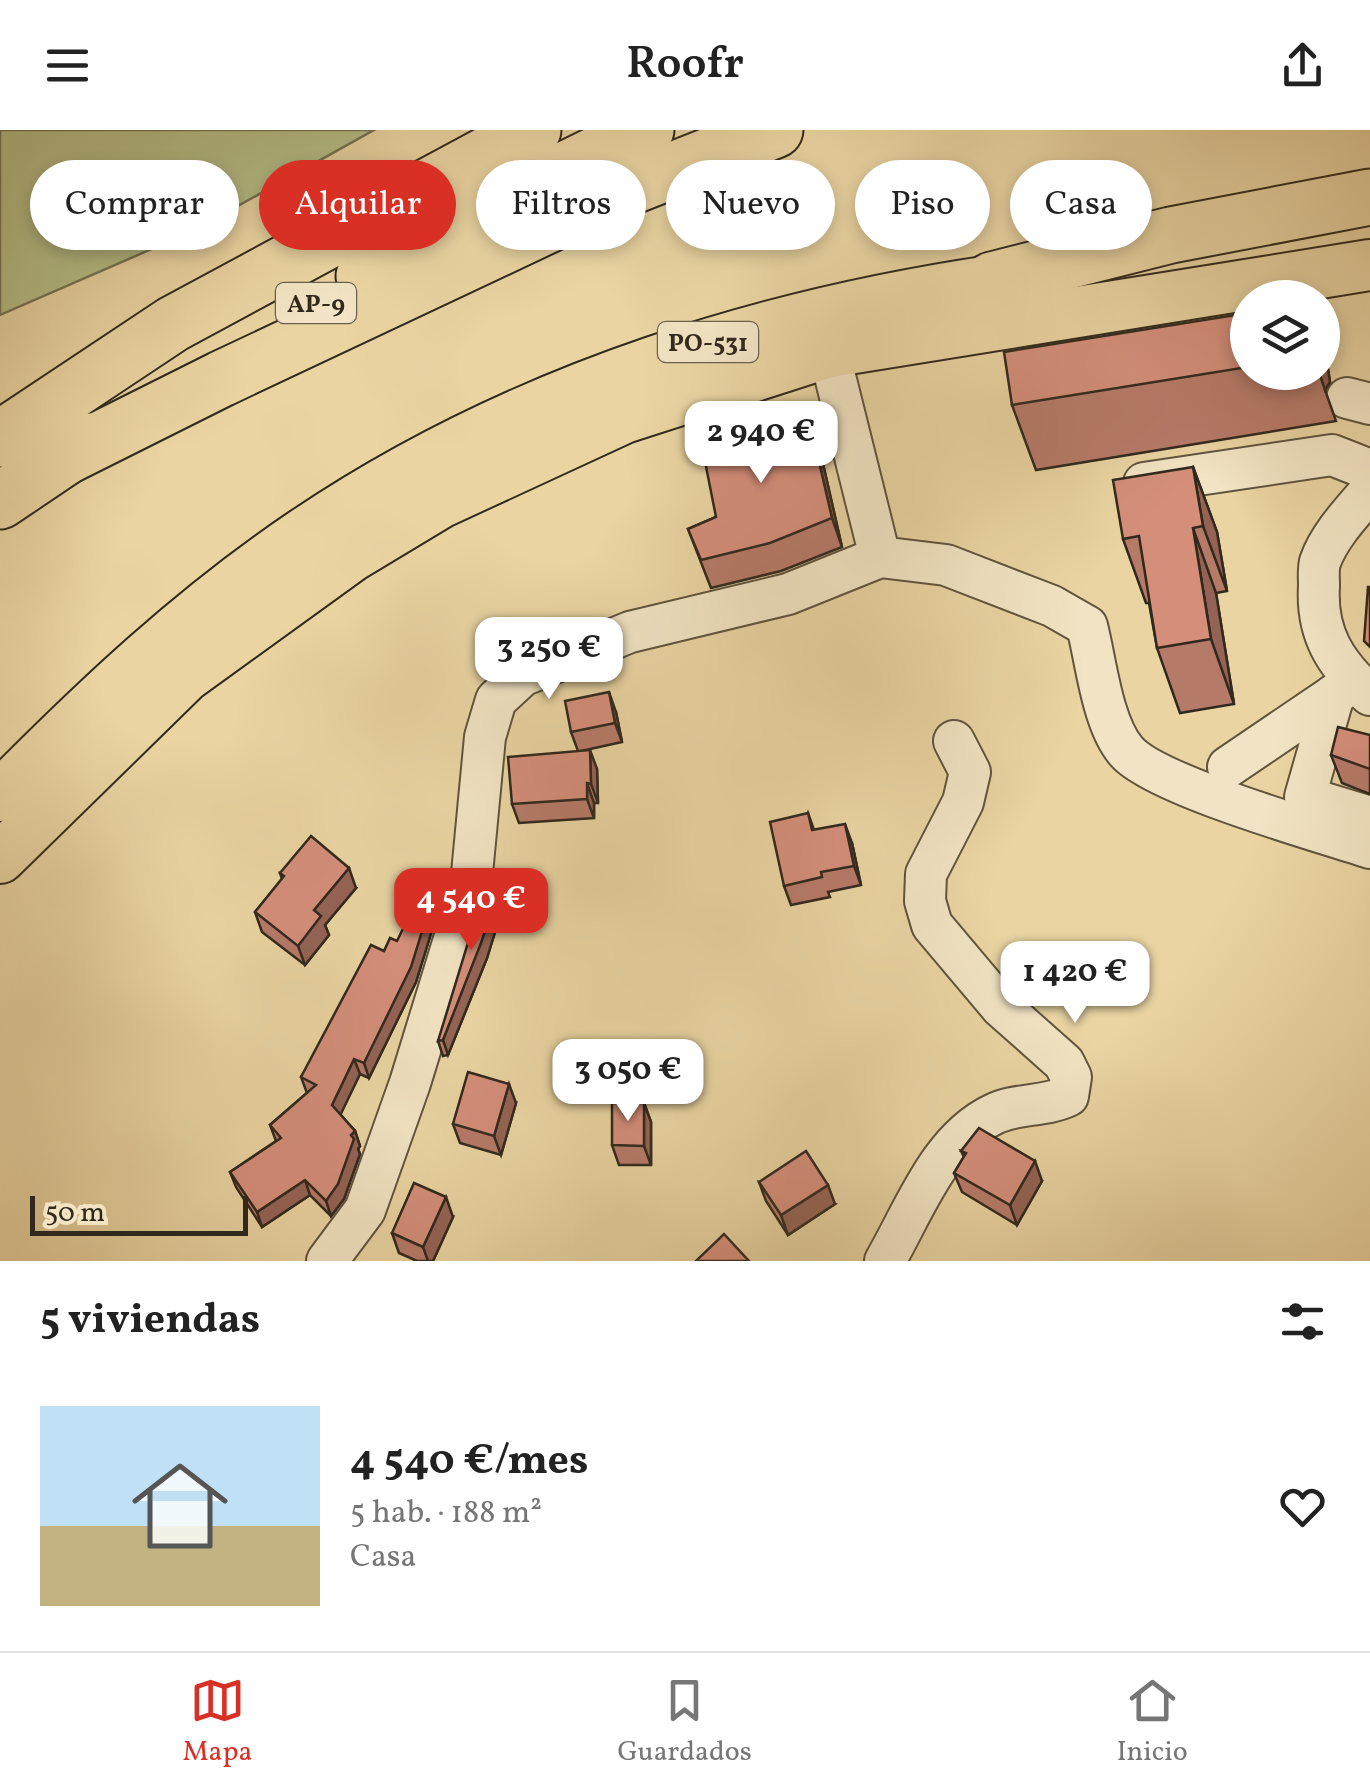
<!DOCTYPE html>
<html lang="es">
<head>
<meta charset="utf-8">
<style>
	:root { --surface:#fff; --page:#f6f6f6; --text:#222; --muted:#767676; --line:#e0e0e0; --accent:#d93025 }
	body { margin:0; font-family:Vollkorn,serif; background:var(--page); color:var(--text); height:100vh; display:flex; flex-direction:column; font-size:38px; white-space:nowrap }
	* { box-sizing:border-box; margin:0 }
	p { font-size:32px; color:var(--muted) }
	.icon { flex:none; width:55px; height:55px; fill:none; stroke:currentColor; stroke-width:2; stroke-linecap:round; stroke-linejoin:round }
	.map { position:relative; height:1131px; overflow:hidden }
	.panel { display:flex; flex-direction:column; background:var(--surface); flex:1 }
	.panel>* { flex:none }
	.guide { position:absolute; left:30px; top:30px; width:1310px; height:90px; display:flex; gap:20px }
	.controls { position:absolute; left:1230px; top:150px; display:grid; gap:20px }
	.controls a { display:grid; place-items:center; width:110px; height:110px; border-radius:50%; background:var(--surface); box-shadow:0 5px 15px #0003; font-size:50px }
	.scale { position:absolute; left:30px; bottom:25px; width:218px; box-sizing:border-box; padding-left:10px; border:5px solid #32291d; border-top:0; font-size:28px; line-height:35px; white-space:nowrap; color:#32291d; -webkit-text-stroke:8px #f1e3c3; paint-order:stroke }
	.price { position:absolute; translate:-50% -85px; padding:0 22px; border-radius:20px; background:#fff; color:#222; font-size:32px; line-height:65px; filter:drop-shadow(0 2px 5px #0008) }
	.price::after { content:''; position:absolute; left:50%; top:60px; width:30px; height:22px; margin-left:-15px; background:inherit; clip-path:polygon(0 0,100% 0,50% 100%) }
	.price.active { background:var(--accent); color:#fff }
	ul { padding:0; list-style:none }
	li { display:flex; align-items:center; gap:30px; height:250px; padding:0 40px }
	li+li { border-top:2px solid var(--line) }
	li span { display:grid; place-items:center; flex:none; width:280px; height:200px; border-radius:0px; color:#555 }
	li>.icon { margin-inline-start:auto }
	span .icon { width:120px; height:120px; fill:#fffc; stroke-width:1 }
	li b { font-size:42px }
	h2 { display:flex; justify-content:space-between; align-items:center; height:120px; padding:0 40px; font-size:42px }
	.pill { padding:0 35px; border-radius:45px; background:var(--surface); box-shadow:0 5px 15px #0003; font-size:35px; line-height:90px }
	.pill.active { background:var(--accent); color:#fff }
	header { display:flex; justify-content:space-between; align-items:center; height:130px; padding:0 40px; background:var(--surface); font-size:45px; font-weight:600 }
	.dock { display:flex; justify-content:space-around; align-items:center; height:140px; border-top:2px solid var(--line); background:var(--surface); font-size:28px; color:var(--muted) }
	.dock a { display:grid; justify-items:center; gap:5px }
	.dock .active { color:var(--accent) }
	.map>svg:first-child { display:block }
</style>
</head>
<body>
<header><svg class="icon" aria-label="menu" viewBox="0 0 24 24"><path d="M4 6h16M4 12h16M4 18h16"/></svg>Roofr<svg class="icon" aria-label="share" viewBox="0 0 24 24"><path d="M12 15V3M7 8l5-5 5 5M5 13v7h14v-7"/></svg></header>
<div class="map">
<svg width="1370" height="1131" viewBox="0 0 1370 1131">
	<rect width="100%" height="100%" fill="#e9d4a2"/>
	<filter id="stains"><feTurbulence type="fractalNoise" baseFrequency=".002" numOctaves="4"/><feColorMatrix values="0 0 0 0 .2 0 0 0 0 .09 0 0 0 0 .02 0 0 0 .5 -.17"/></filter>
	<radialGradient id="worn" r=".72"><stop offset=".6" stop-color="#630" stop-opacity="0"/><stop offset="1" stop-color="#630" stop-opacity=".3"/></radialGradient>
	<polygon fill="#b4bd87" stroke="#737352" stroke-width="2.5" points="0,0 374,0 193,101 0,185"/>
	<g fill="none" stroke-linecap="round" stroke-linejoin="round">
		<g stroke="#60543e" stroke-width="44">
			<g id="minor">
				<polyline points="1347,268 1370,274"/>
				<polyline points="1144,353 1332,325 1370,340"/>
				<path d="M 1370,361 C 1352,382 1329,406 1320,432 C 1318,439 1319,448 1319,456 C 1316,503 1335,534 1370,565"/>
				<path d="M 880,427 L 946,435 L 1052,476 L 1087,496 C 1096,531 1102,593 1126,621 C 1154,655 1321,702 1370,718"/>
				<polyline points="1334,565 1305,667 1370,687"/>
				<polyline points="1228,637 1343,559"/>
				<polyline points="327,1131 365,1080 410,953 471,754 485,607 496,570 522,546 630,502 788,464 880,427 829,222"/>
				<path d="M 885,1131 C 914,1081 939,1010 994,984 C 1016,973 1045,977 1068,966 L 1071,947 L 1064,933 L 1001,877 L 932,795 L 925,771 L 926,744 L 963,672 L 970,642 L 954,611"/>
			</g>
		</g>
		<g stroke="#32291d" stroke-width="54">
			<g id="major">
				<path d="M 0,666 C 95,570 191,479 304,403 C 520,257 777,178 1034,145"/>
				<polyline points="0,728 186,546 352,426 440,373 624,288 829,222 1370,135"/>
			</g>
		</g>
		<g stroke="#32291d" stroke-width="59">
			<g id="highway">
				<polyline points="364,146 445,99 646,0"/>
				<polyline points="992,150 1171,105 1370,67"/>
				<polyline points="0,309 173,194 533,0"/>
				<polyline points="59,330 221,249 620,61 775,0"/>
				<polyline points="0,371 89,311"/>
			</g>
		</g>
		<use href="#minor" stroke="#f1e3c3" stroke-width="40"/>
		<use href="#major" stroke="#e9d4a2" stroke-width="50"/>
		<use href="#highway" stroke="#e9d4a2" stroke-width="55"/>
	</g>
	<g fill="#b67a69" stroke="#32291d" stroke-width="2.5">
		<polygon points="1248,183 1248,242 1322,242 1328,239 1330,252 1325,260 1336,291 1036,340 1012,275"/>
		<polygon points="818,312 842,417 781,441 711,458 688,399 716,387"/>
		<polygon points="1193,337 1217,402 1227,461 1216,463 1234,574 1180,583 1157,518 1149,473 1146,473 1123,409"/>
		<polygon points="616,582 622,612 581,621 597,639 598,673 594,673 594,688 519,693 512,674 578,621 571,602"/>
		<polygon points="1370,605 1370,664 1342,653 1331,625"/>
		<polygon points="808,683 814,700 852,713 861,755 828,762 830,767 791,775 784,756"/>
		<polygon points="280,743 356,758 325,795 329,805 305,835 262,802 255,782 282,749"/>
		<polygon points="441,771 416,852 369,948 360,944 340,984 355,1001 360,1016 358,1019 360,1024 344,1069 331,1086 310,1065 262,1097 236,1057 230,1042 276,1011 270,995 307,963 301,947 384,821 397,811"/>
		<polygon points="503,776 487,828 448,925 443,926 438,911"/>
		<polygon points="516,973 501,1025 460,1013 453,994"/>
		<polygon points="644,973 651,992 651,1035 619,1035 612,1015"/>
		<polygon points="961,1021 1042,1051 1017,1095 962,1062 954,1043 964,1027"/>
		<polygon points="759,1052 835,1074 788,1105 766,1071"/>
		<polygon points="453,1087 433,1131 417,1131 399,1123 392,1103"/>
	</g>
	<g fill="#946355" stroke="#32291d" stroke-width="2.5">
		<polygon points="1322,225 1328,239 1330,252 1325,260 1319,242 1322,242"/>
		<polygon points="808,284 818,312 842,417 832,388"/>
		<polygon points="1193,337 1217,402 1227,461 1203,396"/>
		<polygon points="1193,398 1216,463 1234,574 1211,509"/>
		<polygon points="609,562 616,582 622,612 615,593"/>
		<polygon points="590,620 597,639 598,673 591,654"/>
		<polygon points="587,653 594,673 594,688 587,669"/>
		<polygon points="845,694 852,713 861,755 854,736"/>
		<polygon points="349,738 356,758 325,795 329,805 305,835 298,816 314,780"/>
		<polygon points="436,756 441,771 416,852 369,948 364,933"/>
		<polygon points="498,762 503,776 487,828 448,925 443,910"/>
		<polygon points="354,929 360,944 338,990 332,975"/>
		<polygon points="509,954 516,973 501,1025 494,1006"/>
		<polygon points="644,973 651,992 651,1035 644,1016"/>
		<polygon points="355,1001 360,1016 358,1019 360,1024 344,1069 331,1086 326,1071 351,1005"/>
		<polygon points="1035,1031 1042,1051 1017,1095 1010,1075"/>
		<polygon points="305,1050 310,1065 262,1097 257,1082"/>
		<polygon points="828,1055 835,1074 788,1105 781,1085"/>
		<polygon points="446,1067 453,1087 433,1131 428,1131 423,1117"/>
	</g>
	<g fill="#d48e7a" stroke="#32291d" stroke-width="2.5">
		<polygon points="1248,183 1248,237 1012,275 1004,222"/>
		<polygon points="808,284 832,388 770,413 701,430 688,399 716,387 700,306"/>
		<polygon points="1193,337 1203,396 1193,398 1211,509 1157,518 1139,406 1123,409 1113,350"/>
		<polygon points="1368,457 1370,457 1370,517 1364,511"/>
		<polygon points="609,562 615,593 571,602 565,571"/>
		<polygon points="1338,597 1370,605 1370,639 1331,625"/>
		<polygon points="590,620 591,654 587,653 587,669 512,674 508,627"/>
		<polygon points="808,683 812,700 845,694 854,736 821,742 822,747 784,756 770,692"/>
		<polygon points="311,706 349,738 314,780 321,786 298,816 255,782 284,746 280,743"/>
		<polygon points="436,756 411,837 364,933 354,929 332,975 355,1001 351,1005 354,1009 338,1054 326,1071 305,1050 257,1082 230,1042 281,1008 270,995 316,955 301,947 371,815 384,821 390,808 397,811 420,764"/>
		<polygon points="485,757 498,762 481,813 443,910 438,911"/>
		<polygon points="468,942 509,954 494,1006 453,994"/>
		<polygon points="612,973 644,973 644,1016 612,1015"/>
		<polygon points="979,998 1035,1031 1010,1075 954,1043 966,1023 961,1021"/>
		<polygon points="806,1021 828,1055 781,1085 759,1052"/>
		<polygon points="414,1053 446,1067 423,1117 392,1103"/>
		<polygon points="724,1104 749,1131 696,1131"/>
	</g>
	<g text-anchor="middle" stroke-width="9" stroke-linejoin="round" paint-order="stroke">
		<g fill="#f1e3c3" stroke="#6b614f" stroke-width="2.5">
			<rect x="276" y="153" width="80" height="40" rx="8"/>
			<rect x="658" y="192" width="100" height="40" rx="8"/>
		</g>
		<g font-size="25" font-weight="bold" fill="#32291d">
			<text x="316" y="182">AP-9</text>
			<text x="708" y="221">PO-531</text>
		</g>
	</g>
	<rect width="100%" height="100%" filter="url(#stains)"/>
	<rect width="100%" height="100%" fill="url(#worn)"/>
</svg>
<div class="controls">
<a><svg class="icon" aria-label="layers" viewBox="0 0 24 24"><path d="M12 4l9 5-9 5-9-5zM3 14l9 5 9-5"/></svg></a>
</div>
<div class="scale">50 m</div>
<b class="price" style="left:761px;top:356px">2 940 €</b>
<b class="price" style="left:549px;top:572px">3 250 €</b>
<b class="price active" style="left:471px;top:823px">4 540 €</b>
<b class="price" style="left:1075px;top:896px">1 420 €</b>
<b class="price" style="left:628px;top:994px">3 050 €</b>
<div class="guide">
<a class="pill">Comprar</a>
<a class="pill active">Alquilar</a>
<a class="pill">Filtros</a>
<a class="pill">Nuevo</a>
<a class="pill">Piso</a>
<a class="pill">Casa</a>
</div>
</div>
<section class="panel">
<h2>5 viviendas<svg class="icon" aria-label="filters" viewBox="0 0 24 24"><path d="M4 7h16M4 17h16"/><circle cx="9" cy="7" r="2"/><circle cx="15" cy="17" r="2"/></svg></h2>
<ul>
<li><span style="background:linear-gradient(#bfe0f5 60%,#c2b280 0)"><svg class="icon" aria-label="home" viewBox="0 0 24 24"><path d="M3 11l9-7 9 7M6 9v11h12V9"/></svg></span><div><b>4 540 €/mes</b><p>5 hab. · 188 m²</p><p>Casa</p></div><svg class="icon" aria-label="heart" viewBox="0 0 24 24"><path d="M12 20l-8-8c-3-5 5-10 8-4 3-6 11-1 8 4z"/></svg></li>
</ul>
</section>
<nav class="dock">
<a class="active"><svg class="icon" aria-label="map" viewBox="0 0 24 24"><path d="M3 6l6-2 6 2 6-2v14l-6 2-6-2-6 2zM9 4v14M15 6v14"/></svg>Mapa</a>
<a><svg class="icon" aria-label="saved" viewBox="0 0 24 24"><path d="M7 4h10v16l-5-4-5 4z"/></svg>Guardados</a>
<a><svg class="icon" aria-label="home" viewBox="0 0 24 24"><path d="M3 11l9-7 9 7M6 9v11h12V9"/></svg>Inicio</a>
</nav>
</body>
</html>
